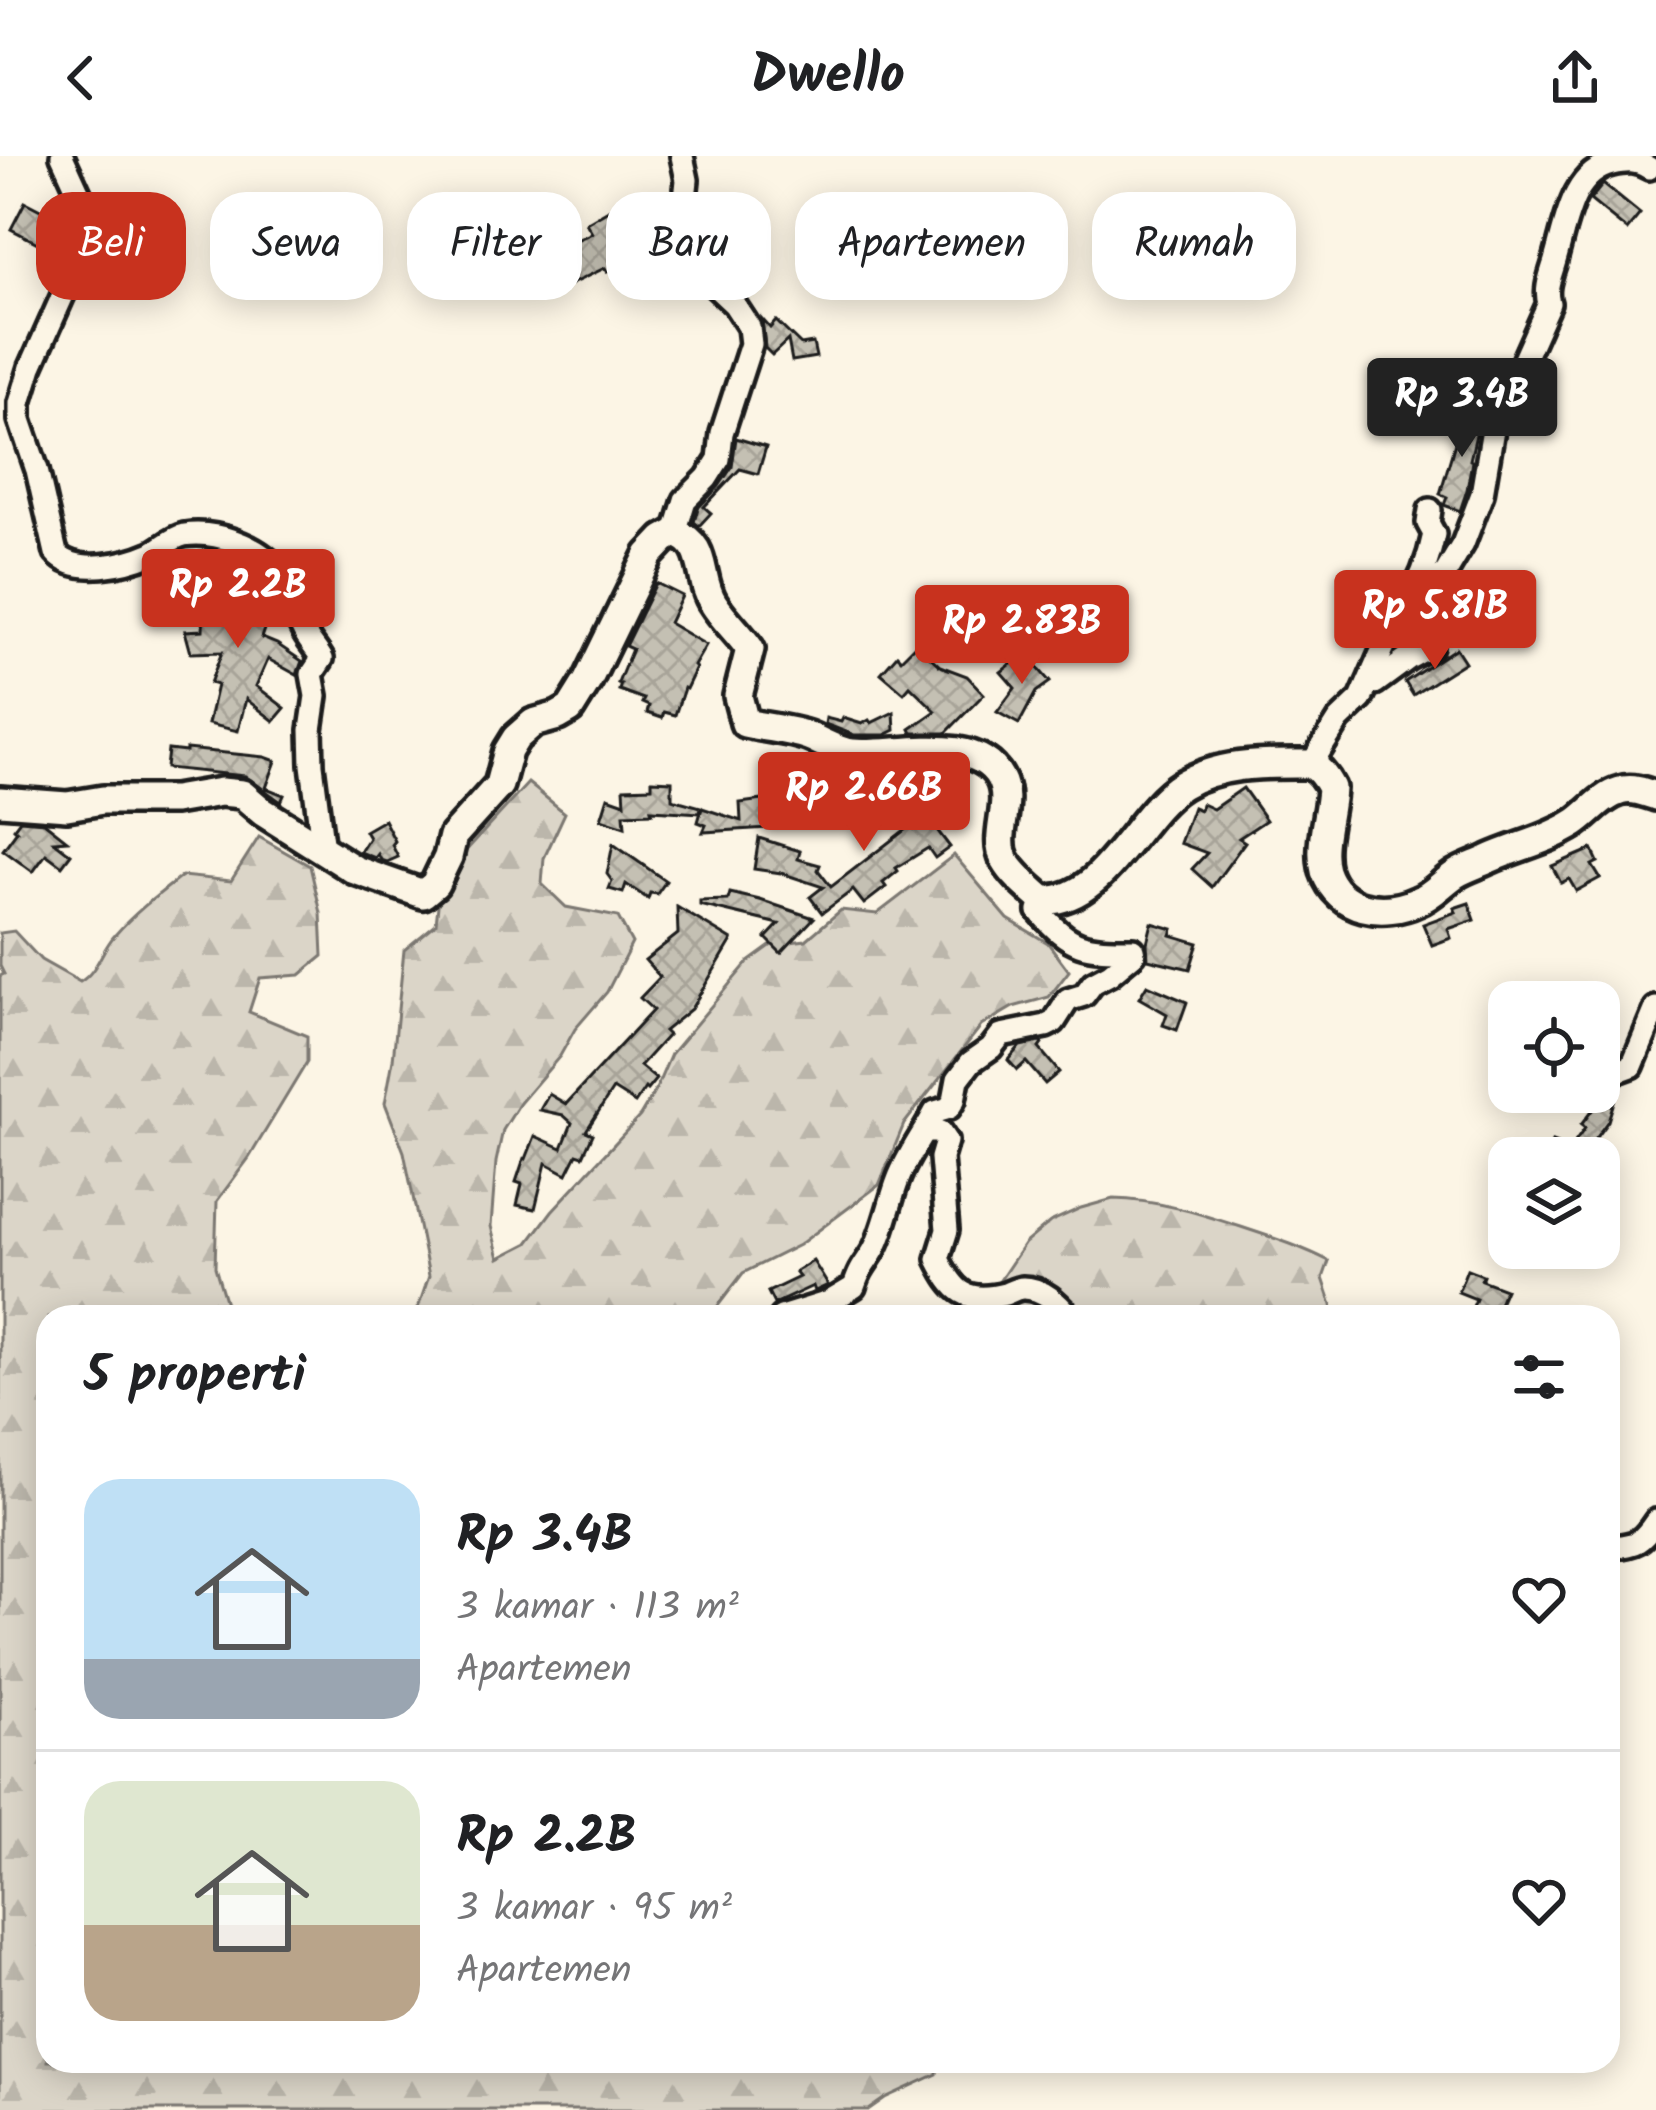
<!DOCTYPE html>
<html lang="id">
<head>
<meta charset="utf-8">
<style>
	:root { --surface:#fff; --page:#f2f2f2; --text:#202124; --muted:#757577; --line:#e0e0e0; --accent:#c8321e }
	body { margin:0; font-family:Kalam,sans-serif; background:var(--page); color:var(--text); height:100vh; display:flex; flex-direction:column; font-size:45px; white-space:nowrap }
	* { box-sizing:border-box; margin:0 }
	p { font-size:39px; color:var(--muted) }
	.icon { flex:none; width:66px; height:66px; fill:none; stroke:currentColor; stroke-width:2; stroke-linecap:round; stroke-linejoin:round }
	.map { position:relative; flex:1; overflow:hidden }
	.panel { position:absolute; left:36px; top:1149px; width:1584px; height:768px; display:flex; flex-direction:column; background:var(--surface); border-radius:36px; box-shadow:0 6px 30px #0003 }
	.panel>* { flex:none }
	.banner { position:absolute; left:36px; top:36px; width:1584px; height:108px; display:flex; gap:24px }
	.tools { position:absolute; left:1488px; top:825px; display:grid; gap:24px }
	.tools a { display:grid; place-items:center; width:132px; height:132px; border-radius:24px; background:var(--surface); box-shadow:0 6px 30px #0003; font-size:60px }
	.price { position:absolute; translate:-50% -102px; padding:0 27px; border-radius:12px; background:var(--accent); color:#fff; font-size:39px; line-height:78px; filter:drop-shadow(0 3px 6px #0008) }
	.price::after { content:''; position:absolute; left:50%; top:72px; width:36px; height:27px; margin-left:-18px; background:inherit; clip-path:polygon(0 0,100% 0,50% 100%) }
	.price.selected { background:#222; color:#fff }
	ul { padding:0; list-style:none }
	li { display:flex; align-items:center; gap:36px; height:300px; padding:0 48px }
	li+li { border-top:3px solid var(--line) }
	li span { display:grid; place-items:center; flex:none; width:336px; height:240px; border-radius:36px; color:#555 }
	li>.icon { margin-inline-start:auto }
	span .icon { width:144px; height:144px; fill:#fffc; stroke-width:1 }
	li b { font-size:51px }
	h2 { display:flex; justify-content:space-between; align-items:center; height:144px; padding:0 48px; font-size:51px }
	.chip { padding:0 42px; border-radius:36px; background:var(--surface); box-shadow:0 6px 30px #0003; font-size:42px; line-height:108px }
	.chip.selected { background:var(--accent); color:#fff }
	header { display:flex; justify-content:space-between; align-items:center; height:156px; padding:0 48px; background:var(--surface); font-size:54px; font-weight:700 }
	.map>svg:first-child { display:block }
</style>
</head>
<body>
<header><svg class="icon" aria-label="back" viewBox="0 0 24 24"><path d="M15 5l-7 7 7 7"/></svg>Dwello<svg class="icon" aria-label="share" viewBox="0 0 24 24"><path d="M12 15V3M7 8l5-5 5 5M5 13v7h14v-7"/></svg></header>
<div class="map">
<svg width="1656" height="1954" viewBox="0 0 1656 1954">
	<defs>
		<pattern id="forest-firs" width="22" height="20" patternUnits="userSpaceOnUse" patternTransform="scale(3)"><rect width="22" height="20" fill="#dbd5c8"/><path d="M5 1l3.5 6h-7zM16 11l3.5 6h-7z" fill="#bbb6ab"/></pattern>
		<pattern id="building-cross-hatch" width="8" height="8" patternUnits="userSpaceOnUse" patternTransform="scale(3)"><rect width="8" height="8" fill="#c4c0b3"/><path d="M0 0l8 8M0 8l8-8" fill="none" stroke="#a8a499"/></pattern>
	</defs>
	<rect width="100%" height="100%" fill="#fcf5e5"/>
	<filter id="ink" filterUnits="userSpaceOnUse"><feTurbulence type="fractalNoise" baseFrequency=".00833" numOctaves="2"/><feDisplacementMap in="SourceGraphic" scale="24" xChannelSelector="R" yChannelSelector="G"/><feConvolveMatrix kernelMatrix="1 2 1 2 8 2 1 2 1" color-interpolation-filters="sRGB"/></filter>
	<g filter="url(#ink)">
		<g fill="url(#forest-firs)" stroke="#7c7872" stroke-width="3">
			<polygon points="528,627 565,657 544,702 542,728 566,751 618,761 632,787 607,836 575,873 560,900 520,947 503,974 496,1006 491,1070 499,1102 528,1087 552,1055 640,960 656,933 671,898 748,806 773,788 806,784 841,754 877,758 954,699 1008,763 1048,787 1069,815 1049,841 1013,851 981,870 904,968 879,1029 799,1089 743,1117 714,1155 719,1161 415,1161 429,1120 404,996 385,947 393,904 404,794 436,768 441,722"/>
			<path d="M 259,681 L 310,710 L 321,757 L 323,800 L 300,819 L 260,822 L 249,856 L 307,880 L 307,906 L 249,1002 L 217,1045 L 215,1111 L 227,1151 L 287,1161 L 48,1161 L 48,1905 L 938,1905 L 937,1918 L 885,1942 L 868,1954 L 0,1954 L 0,820 L 4,818 L 0,810 L 0,777 L 14,775 L 41,804 L 80,826 C 98,815 101,794 115,779 C 135,756 159,738 182,720 L 231,725 Z"/>
			<path d="M 1113,1043 C 1158,1044 1198,1057 1241,1071 C 1271,1081 1300,1090 1329,1105 L 1323,1122 L 1336,1161 L 967,1161 L 990,1139 L 1025,1087 L 1050,1066 L 1081,1052 Z"/>
		</g>
		<g fill="url(#building-cross-hatch)" stroke="#1c1c1c" stroke-width="3">
			<polygon points="1603,28 1640,58 1627,74 1590,44"/>
			<polygon points="25,46 46,57 41,67 58,76 49,93 11,73"/>
			<polygon points="610,53 619,69 615,71 630,105 607,115 605,112 567,130 564,124 560,126 555,115 521,142 500,115 528,94 530,88 545,94 559,84 567,88 592,77 586,67"/>
			<polygon points="762,163 770,172 776,165 801,189 813,187 816,201 792,205 788,184 772,199 765,192"/>
			<polygon points="1474,244 1487,249 1478,270 1470,304 1472,305 1467,334 1460,355 1444,349 1447,341 1440,338 1457,280 1461,281"/>
			<polygon points="736,282 766,291 758,318 740,313 704,351 711,357 699,370 694,366 698,352 719,330 732,311"/>
			<polygon points="206,418 234,418 237,436 265,446 263,453 271,455 262,482 277,488 302,505 297,519 268,503 256,530 285,552 274,565 246,543 238,575 208,568 217,529 210,527 222,496 191,497 185,475 203,474"/>
			<polygon points="656,427 682,440 669,467 706,489 694,510 696,512 686,533 684,532 675,559 664,556 662,562 647,557 649,550 642,547 644,543 619,534 621,528 618,527 632,493 625,490"/>
			<polygon points="916,488 940,510 967,520 984,538 946,577 912,577 910,573 936,555 910,530 904,537 881,517 897,499 901,503"/>
			<polygon points="1456,492 1465,506 1413,539 1405,526"/>
			<polygon points="1025,497 1050,526 1036,536 1019,568 997,556 1015,532 1001,516"/>
			<polygon points="894,556 895,574 885,579 854,579 825,568 826,562 841,566 843,562 862,568 869,564 871,567"/>
			<polygon points="186,593 265,601 276,605 266,632 284,639 281,646 245,620 166,612 168,594 186,596"/>
			<polygon points="652,624 672,625 672,643 701,651 700,657 651,654 652,657 624,658 625,671 601,663 608,641 625,647 624,632 652,631"/>
			<polygon points="920,625 933,643 925,650 941,671 937,674 950,691 935,702 928,692 896,712 898,715 883,727 886,731 864,748 853,734 822,757 810,741 823,731 781,717 754,713 759,682 800,695 798,703 820,709 818,714 831,731 906,673 891,647"/>
			<polygon points="1243,632 1266,664 1239,682 1245,686 1212,731 1192,713 1207,697 1180,687 1193,651 1200,654 1202,648 1213,653"/>
			<polygon points="793,640 794,651 799,651 800,670 703,676 706,669 698,666 702,652 741,665 740,647"/>
			<polygon points="20,664 44,666 67,684 54,685 71,698 62,710 46,698 33,716 3,694 17,675 14,672"/>
			<polygon points="384,664 395,685 392,689 398,701 387,706 381,704 378,698 375,702 360,696 369,682 365,675"/>
			<polygon points="613,688 666,725 657,738 650,737 648,743 626,728 623,737 609,733 612,725 607,718"/>
			<polygon points="1592,693 1598,706 1592,709 1600,722 1576,735 1569,723 1561,727 1552,710"/>
			<polygon points="730,737 760,744 814,762 781,797 766,782 779,768 700,749 700,745 728,744"/>
			<polygon points="1469,747 1475,764 1448,773 1451,782 1432,789 1423,768 1456,756 1454,752"/>
			<polygon points="677,751 732,784 691,853 664,875 668,879 640,910 656,923 647,934 645,932 635,947 613,933 586,975 593,978 583,1000 577,998 567,1018 546,1007 535,1053 517,1049 522,1028 516,1026 524,1002 526,1003 535,980 562,992 572,967 563,959 540,954 549,938 566,948 653,854 640,842 660,821 645,804 678,778"/>
			<polygon points="1152,767 1173,773 1171,779 1198,787 1190,813 1148,803 1147,787"/>
			<polygon points="1147,829 1187,846 1177,874 1163,869 1167,858 1139,842"/>
			<polygon points="1040,886 1042,888 1039,892 1059,916 1045,928 1026,906 1017,914 1008,904 1020,890"/>
			<polygon points="1567,936 1606,936 1616,939 1608,965 1583,999 1590,1002 1546,1002 1552,986 1570,993 1585,972 1581,969 1596,949 1566,939"/>
			<polygon points="813,1105 828,1129 815,1135 813,1130 774,1148 768,1136 799,1121 795,1116"/>
			<polygon points="1467,1113 1483,1119 1481,1124 1505,1133 1493,1161 1470,1158 1476,1143 1458,1136"/>
		</g>
		<g fill="none" stroke-linecap="round" stroke-linejoin="round">
			<g stroke="#1c1c1c" stroke-width="30">
				<g id="minor">
					<path d="M 62,0 L 88,57 L 88,71 L 79,103 L 31,211 L 20,247 L 20,264 L 37,314 L 56,397 C 76,420 127,408 152,397 C 164,391 171,382 184,379 C 215,374 257,389 277,413 C 291,429 293,453 302,472 C 307,484 316,492 322,503 L 312,518 L 316,540 L 311,574 L 312,609 L 323,694"/>
					<polyline points="675,377 685,344 707,322 719,303 722,277 751,188 749,171 734,148 685,102 680,90 687,24 682,0"/>
					<path d="M 1411,440 L 1420,431 L 1445,418 L 1463,388 L 1482,338 L 1493,273 L 1549,147 C 1544,132 1552,117 1556,101 C 1566,67 1572,17 1612,8 C 1627,5 1636,4 1649,12"/>
					<polyline points="1370,526 1375,527 1409,502 1431,490"/>
					<path d="M 1317,611 L 1317,599 L 1339,564 L 1361,543 L 1389,479 L 1403,475 L 1412,464 L 1406,449 C 1420,427 1429,403 1434,378 L 1428,367 L 1430,354"/>
					<polyline points="1599,922 1632,910 1656,852"/>
					<path d="M 926,976 L 940,976 L 946,985 L 941,1002 L 947,1074 L 938,1103 C 954,1135 965,1148 1005,1138 C 1010,1136 1017,1132 1023,1132 C 1043,1132 1058,1147 1070,1161"/>
					<path d="M 781,1161 L 829,1146 L 854,1131 C 860,1113 863,1111 872,1097 C 883,1080 890,1044 898,1024 C 907,1000 923,979 935,956 L 949,952 L 954,944 L 958,923 L 971,906 L 991,892 L 1001,879 L 1046,870 L 1054,866 L 1068,844 L 1084,839 L 1093,827 L 1110,818 L 1134,798 L 1133,793 C 1085,793 1071,793 1039,755 L 1043,744"/>
					<path d="M 1608,1392 C 1636,1388 1640,1389 1656,1365"/>
				</g>
			</g>
			<g stroke="#1c1c1c" stroke-width="36">
				<path id="tertiary" d="M 0,645 L 67,650 L 103,644 L 174,644 L 221,636 L 242,638 L 263,656 L 355,714 L 423,738 L 435,728 L 448,701 L 453,680 L 499,629 L 508,595 L 516,582 L 533,567 L 558,560 L 570,553 L 588,524 L 649,399 L 664,383 L 675,377 C 709,388 697,423 714,448 C 724,464 739,477 750,493 L 738,540 L 745,567 C 766,572 788,573 808,580 C 823,586 836,595 852,597 C 891,602 976,576 1000,622 C 1014,648 992,680 1005,704 C 1014,720 1030,732 1043,744 C 1104,748 1136,657 1182,629 C 1221,606 1267,608 1310,608 C 1320,613 1326,622 1331,632 C 1330,658 1318,689 1325,715 C 1338,755 1384,761 1418,745 C 1433,739 1442,727 1456,718 C 1466,712 1479,708 1489,703 C 1518,690 1548,684 1575,667 C 1590,657 1602,640 1620,635 C 1632,631 1645,636 1656,640"/>
			</g>
			<use href="#minor" stroke="#fcf5e5" stroke-width="21"/>
			<use href="#tertiary" stroke="#fcf5e5" stroke-width="27"/>
		</g>
	</g>
</svg>
<div class="tools">
<a><svg class="icon" aria-label="locate" viewBox="0 0 24 24"><circle cx="12" cy="12" r="6"/><path d="M12 2v4M12 18v4M2 12h4M18 12h4"/></svg></a>
<a><svg class="icon" aria-label="layers" viewBox="0 0 24 24"><path d="M12 4l9 5-9 5-9-5zM3 14l9 5 9-5"/></svg></a>
</div>
<b class="price selected" style="left:1462px;top:304px">Rp 3.4B</b>
<b class="price" style="left:238px;top:495px">Rp 2.2B</b>
<b class="price" style="left:1435px;top:516px">Rp 5.81B</b>
<b class="price" style="left:1022px;top:531px">Rp 2.83B</b>
<b class="price" style="left:864px;top:698px">Rp 2.66B</b>
<div class="banner">
<a class="chip selected">Beli</a>
<a class="chip">Sewa</a>
<a class="chip">Filter</a>
<a class="chip">Baru</a>
<a class="chip">Apartemen</a>
<a class="chip">Rumah</a>
</div>
<section class="panel">
<h2>5 properti<svg class="icon" aria-label="filters" viewBox="0 0 24 24"><path d="M4 7h16M4 17h16"/><circle cx="9" cy="7" r="2"/><circle cx="15" cy="17" r="2"/></svg></h2>
<ul>
<li><span style="background:linear-gradient(#bfe0f5 75%,#9aa5b1 0)"><svg class="icon" aria-label="home" viewBox="0 0 24 24"><path d="M3 11l9-7 9 7M6 9v11h12V9"/></svg></span><div><b>Rp 3.4B</b><p>3 kamar · 113 m²</p><p>Apartemen</p></div><svg class="icon" aria-label="heart" viewBox="0 0 24 24"><path d="M12 20l-8-8c-3-5 5-10 8-4 3-6 11-1 8 4z"/></svg></li>
<li><span style="background:linear-gradient(#dfe7d0 60%,#b9a48a 0)"><svg class="icon" aria-label="home" viewBox="0 0 24 24"><path d="M3 11l9-7 9 7M6 9v11h12V9"/></svg></span><div><b>Rp 2.2B</b><p>3 kamar · 95 m²</p><p>Apartemen</p></div><svg class="icon" aria-label="heart" viewBox="0 0 24 24"><path d="M12 20l-8-8c-3-5 5-10 8-4 3-6 11-1 8 4z"/></svg></li>
</ul>
</section>
</div>
</body>
</html>
